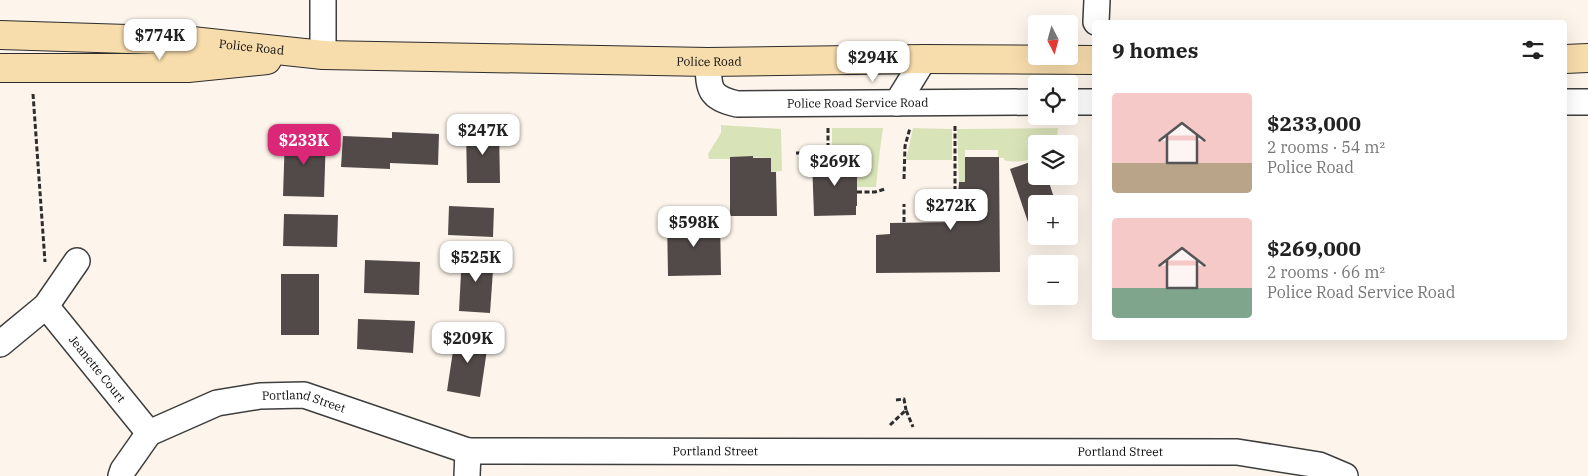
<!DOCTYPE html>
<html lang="en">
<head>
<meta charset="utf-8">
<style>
	:root { --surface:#fff; --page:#f2f2f2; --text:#222; --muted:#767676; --accent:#db2777 }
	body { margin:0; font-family:"IBM Plex Serif",serif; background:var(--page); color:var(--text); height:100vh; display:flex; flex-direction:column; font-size:19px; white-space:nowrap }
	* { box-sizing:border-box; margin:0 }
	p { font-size:16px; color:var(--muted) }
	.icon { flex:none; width:28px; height:28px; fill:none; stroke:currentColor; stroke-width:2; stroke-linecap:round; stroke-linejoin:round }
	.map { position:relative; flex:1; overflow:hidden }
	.drawer { position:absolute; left:1092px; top:20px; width:475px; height:320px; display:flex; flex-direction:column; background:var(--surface); border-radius:5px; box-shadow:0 5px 20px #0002 }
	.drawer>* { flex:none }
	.needle { width:32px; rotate:174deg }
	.fabs { position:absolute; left:1028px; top:15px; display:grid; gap:10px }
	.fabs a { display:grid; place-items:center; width:50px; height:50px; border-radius:5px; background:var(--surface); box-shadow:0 5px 20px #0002; font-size:25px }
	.price { position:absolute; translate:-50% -42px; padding:0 11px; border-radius:10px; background:#fff; color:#222; font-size:16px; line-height:32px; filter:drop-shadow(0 1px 2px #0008) }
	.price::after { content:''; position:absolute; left:50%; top:30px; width:15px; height:11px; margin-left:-8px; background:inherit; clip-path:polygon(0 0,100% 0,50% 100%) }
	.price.active { background:var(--accent); color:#fff }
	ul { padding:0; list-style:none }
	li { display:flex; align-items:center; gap:15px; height:125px; padding:0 20px }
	li span { display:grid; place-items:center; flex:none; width:140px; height:100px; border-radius:5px; color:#555 }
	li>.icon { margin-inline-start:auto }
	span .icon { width:60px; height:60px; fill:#fffc; stroke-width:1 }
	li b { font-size:21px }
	h2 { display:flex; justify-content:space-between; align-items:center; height:60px; padding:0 20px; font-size:21px }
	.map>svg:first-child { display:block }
</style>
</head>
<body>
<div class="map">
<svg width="1588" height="476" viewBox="0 0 1588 476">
	<rect width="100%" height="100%" fill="#fdf5eb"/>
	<g fill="#d9e3b8">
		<polygon points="721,125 781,129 782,171 771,172 771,158 730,157 730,159 709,159 708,154 721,133"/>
		<polygon points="832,128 883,128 880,149 876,187 857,187 857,160 832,160"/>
		<polygon points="913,128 952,129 952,160 906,160"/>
		<path d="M 1058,128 L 1056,144 L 1036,144 L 1036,158 C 1025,161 1016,163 1004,160 L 1004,158 L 998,158 L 998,150 L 965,150 L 965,182 L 959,182 L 957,129 Z"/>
	</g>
	<g fill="#524a48">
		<polygon points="466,128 499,128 500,183 467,183"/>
		<polygon points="392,132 439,134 438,165 390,163 390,169 341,167 343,136 392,138"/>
		<polygon points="285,135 326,136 324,197 283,196"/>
		<polygon points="753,156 753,158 771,158 771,172 776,172 777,216 730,216 730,157"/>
		<polygon points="965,157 999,157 1000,272 876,273 876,235 890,234 890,223 954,222 954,197 958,196 959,182 965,182"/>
		<polygon points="812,160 857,160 857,206 856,206 856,215 814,216"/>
		<polygon points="1036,160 1036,176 1047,176 1056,204 1036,204 1036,232 1032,234 1010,169"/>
		<polygon points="449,206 494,208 493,237 448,235"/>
		<polygon points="284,214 338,215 337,247 283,246"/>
		<polygon points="720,218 721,275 668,276 667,219 680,219 684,224 689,224 689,220 700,220 700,224 704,224 709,219"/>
		<polygon points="462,254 494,256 490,313 459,311"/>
		<polygon points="365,260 420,262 419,295 364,293"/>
		<rect x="281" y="274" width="38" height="61"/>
		<polygon points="358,319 415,321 413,353 357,349"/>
		<polygon points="456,331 489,336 480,397 447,391"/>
	</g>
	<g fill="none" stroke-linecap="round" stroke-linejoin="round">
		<g stroke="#3e3e3e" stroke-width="28">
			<g id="street">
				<polyline points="1096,22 1097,0"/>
				<polyline points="323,55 323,0"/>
				<path id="s1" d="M 708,62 C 709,89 708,97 737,104 L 1036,102"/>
				<polyline points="1069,102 1095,102"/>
				<polyline points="1565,102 1588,102"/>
				<polyline points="897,103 924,59"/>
				<path id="s2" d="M 46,306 L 149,433"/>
				<polyline points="0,344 46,306 77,261"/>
				<path id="s3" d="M 121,476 L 123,470 L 149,433 L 217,403 L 260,396 L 304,395 L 468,451 L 1237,452 L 1319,465 L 1345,476"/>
				<polyline points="467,476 468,451"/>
			</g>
		</g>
		<g stroke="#2d2d2d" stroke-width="30">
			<g id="secondary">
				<path id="s4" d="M 0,35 L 192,41 L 323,55 L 708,62 L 924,59 L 1095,60"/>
				<polyline points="1565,59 1588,58"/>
				<polyline points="0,68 188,68 267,60"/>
			</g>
		</g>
		<g stroke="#2d2d2d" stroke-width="3" stroke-dasharray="5 2.5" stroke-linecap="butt">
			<polyline points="33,94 45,262"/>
			<polyline points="955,126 955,190"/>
			<polyline points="828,128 828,160"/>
			<polyline points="796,153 828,153"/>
			<polyline points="904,179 905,146 910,128"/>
			<polyline points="857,192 875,192 885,189"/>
			<polyline points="904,222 904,204"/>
			<polyline points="896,400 904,399 906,410"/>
			<polyline points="890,425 906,410 913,427"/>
		</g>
		<use href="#street" stroke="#fff" stroke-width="25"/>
		<use href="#secondary" stroke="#f7dcac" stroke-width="28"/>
	</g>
	<g text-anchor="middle" stroke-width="5" stroke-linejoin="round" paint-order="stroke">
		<g font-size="12" fill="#0b0b0b" stroke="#fff">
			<text dy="4" stroke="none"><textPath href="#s4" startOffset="252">Police Road</textPath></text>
			<text dy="4" stroke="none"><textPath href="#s4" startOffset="710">Police Road</textPath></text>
			<text dy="4" stroke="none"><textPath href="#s1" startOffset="179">Police Road Service Road</textPath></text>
			<text dy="4" stroke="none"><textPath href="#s2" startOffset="81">Jeanette Court</textPath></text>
			<text dy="4" stroke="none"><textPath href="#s3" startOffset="214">Portland Street</textPath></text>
			<text dy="4" stroke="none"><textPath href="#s3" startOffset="634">Portland Street</textPath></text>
			<text dy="4" stroke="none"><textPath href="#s3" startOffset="1039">Portland Street</textPath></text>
		</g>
	</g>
</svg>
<div class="fabs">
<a><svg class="needle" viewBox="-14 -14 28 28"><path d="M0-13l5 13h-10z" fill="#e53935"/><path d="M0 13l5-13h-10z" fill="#767676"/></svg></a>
<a><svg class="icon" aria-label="locate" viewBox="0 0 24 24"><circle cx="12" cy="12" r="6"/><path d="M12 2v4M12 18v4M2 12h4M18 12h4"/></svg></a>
<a><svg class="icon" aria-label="layers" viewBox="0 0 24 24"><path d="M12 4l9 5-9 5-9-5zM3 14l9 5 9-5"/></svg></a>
<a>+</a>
<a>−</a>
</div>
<b class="price" style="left:160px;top:61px">$774K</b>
<b class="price" style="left:873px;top:83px">$294K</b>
<b class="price" style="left:483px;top:156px">$247K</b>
<b class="price active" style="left:304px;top:166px">$233K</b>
<b class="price" style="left:835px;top:187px">$269K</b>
<b class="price" style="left:951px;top:231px">$272K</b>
<b class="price" style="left:694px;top:248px">$598K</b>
<b class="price" style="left:476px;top:283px">$525K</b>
<b class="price" style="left:468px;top:364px">$209K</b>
<section class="drawer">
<h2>9 homes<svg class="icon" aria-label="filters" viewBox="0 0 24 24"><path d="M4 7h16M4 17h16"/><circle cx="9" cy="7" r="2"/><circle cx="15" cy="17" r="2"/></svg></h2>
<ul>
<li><span style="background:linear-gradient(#f6c9c9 70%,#b9a48a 0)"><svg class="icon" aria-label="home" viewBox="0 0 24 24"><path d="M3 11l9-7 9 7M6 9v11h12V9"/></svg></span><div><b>$233,000</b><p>2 rooms · 54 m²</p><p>Police Road</p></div></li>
<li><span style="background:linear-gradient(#f6c9c9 70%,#7fa58c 0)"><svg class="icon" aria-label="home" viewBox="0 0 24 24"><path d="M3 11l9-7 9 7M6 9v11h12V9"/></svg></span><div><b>$269,000</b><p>2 rooms · 66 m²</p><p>Police Road Service Road</p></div></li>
</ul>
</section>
</div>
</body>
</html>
